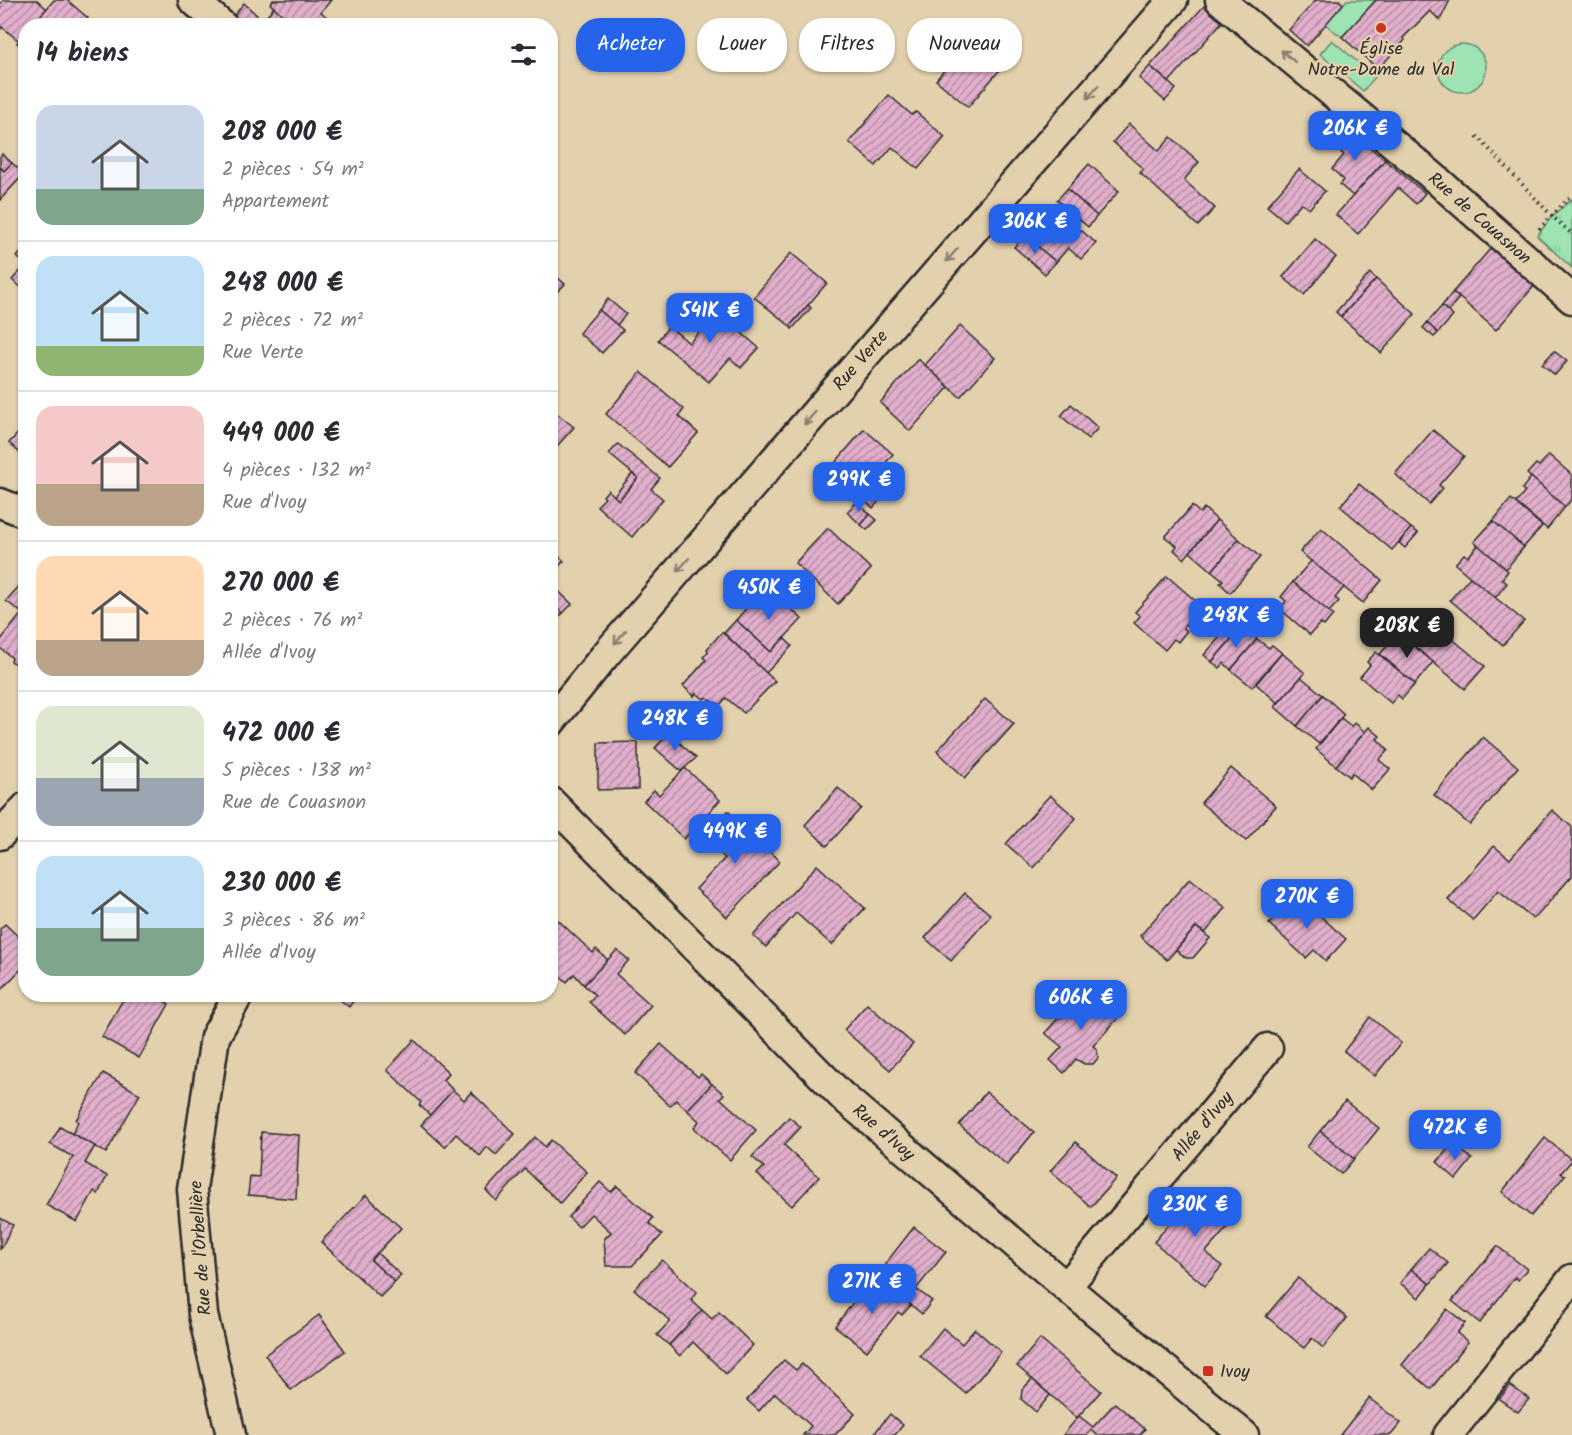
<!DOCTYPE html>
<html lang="fr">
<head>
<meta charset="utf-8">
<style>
	:root { --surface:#fff; --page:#f7f7f7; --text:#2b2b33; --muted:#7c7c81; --line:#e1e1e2; --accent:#2563eb }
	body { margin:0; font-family:Kalam,sans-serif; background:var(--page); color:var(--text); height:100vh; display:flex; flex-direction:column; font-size:22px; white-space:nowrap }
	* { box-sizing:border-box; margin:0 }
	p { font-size:20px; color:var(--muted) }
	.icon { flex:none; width:33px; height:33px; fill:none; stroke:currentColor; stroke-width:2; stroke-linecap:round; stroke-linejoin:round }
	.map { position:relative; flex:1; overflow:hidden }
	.panel { position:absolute; left:18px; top:18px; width:540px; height:984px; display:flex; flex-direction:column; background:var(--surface); border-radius:24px; box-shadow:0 2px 4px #0004 }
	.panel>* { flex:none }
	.top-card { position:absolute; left:576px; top:18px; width:570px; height:54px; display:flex; gap:12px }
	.price { position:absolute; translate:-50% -51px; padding:0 14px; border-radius:12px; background:var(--accent); color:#fff; font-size:20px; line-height:39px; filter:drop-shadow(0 2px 3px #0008) }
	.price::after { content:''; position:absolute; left:50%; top:36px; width:18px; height:14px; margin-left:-9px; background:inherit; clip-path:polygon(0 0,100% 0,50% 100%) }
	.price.on { background:#222; color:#fff }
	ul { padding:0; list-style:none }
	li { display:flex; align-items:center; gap:18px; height:150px; padding:0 18px }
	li+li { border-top:2px solid var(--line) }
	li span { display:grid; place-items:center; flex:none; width:168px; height:120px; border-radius:18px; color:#555 }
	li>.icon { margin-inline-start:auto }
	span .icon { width:72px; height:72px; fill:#fffc; stroke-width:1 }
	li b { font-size:26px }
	h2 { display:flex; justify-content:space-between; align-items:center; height:72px; padding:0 18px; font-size:26px }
	.chip { padding:0 21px; border-radius:24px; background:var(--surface); box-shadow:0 2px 4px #0004; font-size:21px; line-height:54px }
	.chip.on { background:var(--accent); color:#fff }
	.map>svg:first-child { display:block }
</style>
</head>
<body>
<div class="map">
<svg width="1572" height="1435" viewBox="0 0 1572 1435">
	<defs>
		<pattern id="park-tufts" width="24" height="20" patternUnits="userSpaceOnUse" patternTransform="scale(1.5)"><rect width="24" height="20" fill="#9de4b2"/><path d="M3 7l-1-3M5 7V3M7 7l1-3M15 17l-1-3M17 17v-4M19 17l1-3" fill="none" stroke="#87c499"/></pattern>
		<pattern id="building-hatch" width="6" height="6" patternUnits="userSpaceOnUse" patternTransform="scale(1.5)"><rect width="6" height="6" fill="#e1aecb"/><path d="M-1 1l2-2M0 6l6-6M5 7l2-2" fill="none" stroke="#b78ea5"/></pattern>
	</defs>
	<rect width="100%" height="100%" fill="#e3d1ae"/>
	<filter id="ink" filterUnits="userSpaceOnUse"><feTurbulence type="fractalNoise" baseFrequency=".0167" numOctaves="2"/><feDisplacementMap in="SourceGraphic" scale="12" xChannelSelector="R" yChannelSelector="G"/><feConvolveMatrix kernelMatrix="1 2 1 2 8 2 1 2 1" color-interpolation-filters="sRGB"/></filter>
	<g filter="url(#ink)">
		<g fill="#9de4b2" stroke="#64886e" stroke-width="1.5">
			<polygon points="1347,0 1376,0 1342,37 1325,24"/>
			<polygon points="1332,40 1375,77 1363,91 1320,54"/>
			<circle cx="1462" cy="68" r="24"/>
		</g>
		<polygon fill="url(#park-tufts)" stroke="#64886e" stroke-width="1.5" points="1572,199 1572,268 1537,236 1552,216"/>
		<g fill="url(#building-hatch)" stroke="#2b2b2b" stroke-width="1.5">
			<polygon points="4,0 37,0 47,9 32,26 26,26 26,33 19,41 2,27 0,30 0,4"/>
			<polygon points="54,0 67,0 88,18 81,26 32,26"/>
			<polygon points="273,0 331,0 321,12 328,18 321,26 294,26 270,4"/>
			<polygon points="1316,0 1339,0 1343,4 1307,46 1289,30"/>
			<polygon points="1376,0 1450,0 1440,20 1430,11 1403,38 1405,40 1378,69 1342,37"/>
			<polygon points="244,3 263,21 274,7 294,26 242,26 233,17"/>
			<polygon points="1204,6 1222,22 1169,82 1150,66"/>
			<polygon points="977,31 1010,58 968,107 936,80"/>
			<polygon points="26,33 26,50 17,43"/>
			<polygon points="1150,66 1176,89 1165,101 1139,78"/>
			<polygon points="889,95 912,115 916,112 945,137 918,169 892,147 876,166 849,142"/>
			<polygon points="1129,124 1159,151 1171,137 1199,162 1184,180 1215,208 1198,226 1140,173 1143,169 1113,142"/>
			<polygon points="1347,128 1385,160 1353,196 1340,185 1344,180 1332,169 1344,155 1333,145"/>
			<polygon points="2,154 12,163 4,171 0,167 0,157"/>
			<polygon points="1385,160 1425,193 1416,204 1398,188 1358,234 1336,215"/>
			<polygon points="12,163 24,174 0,200 0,167 4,171"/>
			<polygon points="1089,164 1119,191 1097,216 1067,189"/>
			<polygon points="1299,169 1325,191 1309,209 1301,203 1285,221 1267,206"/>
			<polygon points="1067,189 1097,216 1088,227 1057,200"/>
			<polygon points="1049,207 1078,233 1081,230 1096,243 1081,259 1068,248 1056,262 1025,236"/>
			<polygon points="1025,236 1056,262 1045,274 1014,247"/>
			<polygon points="1315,239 1336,257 1304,295 1283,277"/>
			<polygon points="26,247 26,265 17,257"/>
			<polygon points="1491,248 1535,285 1496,330 1453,292"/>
			<polygon points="791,253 827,283 790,326 754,297"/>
			<polygon points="26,265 26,291 12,280"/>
			<polygon points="550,271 565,284 550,299"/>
			<polygon points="1370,273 1376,279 1341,317 1336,312"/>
			<polygon points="1376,279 1415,314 1381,353 1341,317"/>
			<polygon points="1453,292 1459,298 1448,311 1442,306"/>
			<polygon points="608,299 626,314 617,325 599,310"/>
			<polygon points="705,301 759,348 741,368 730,358 709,382 658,340 669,326 689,343 702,329 689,318"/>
			<polygon points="808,305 811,308 792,329 790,326"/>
			<polygon points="1442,306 1453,316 1438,333 1427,323"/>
			<polygon points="599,310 623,330 602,353 579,333"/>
			<polygon points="1427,323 1438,333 1434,337 1423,328"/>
			<polygon points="960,326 995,358 960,397 925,365"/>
			<polygon points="1554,351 1567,361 1555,375 1542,364"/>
			<polygon points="918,359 949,387 910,431 880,403"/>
			<polygon points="641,372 684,409 679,416 698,433 668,467 606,414"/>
			<polygon points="1071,404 1098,428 1088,439 1061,416"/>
			<polygon points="550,408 574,427 550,454"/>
			<polygon points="24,427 26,429 26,453 23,456 9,443"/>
			<polygon points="864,429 893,454 879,471 888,480 889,490 873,508 829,470"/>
			<polygon points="1433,430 1464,456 1439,485 1443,488 1429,504 1395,474"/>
			<polygon points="618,444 660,478 651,489 663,499 632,537 597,506 605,498 603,496 608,490 619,500 638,478 609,454"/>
			<polygon points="1549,455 1572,475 1572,499 1565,507 1527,474 1536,464 1539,466"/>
			<polygon points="632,474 638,478 619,500 614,496"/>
			<polygon points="1531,477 1565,507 1547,529 1516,503 1525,492 1522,489"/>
			<polygon points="1359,484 1411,528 1392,550 1340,506"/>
			<polygon points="1511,499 1542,526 1524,547 1493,521"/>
			<polygon points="857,502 870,514 861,525 847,512"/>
			<polygon points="1192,506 1200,513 1204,508 1217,520 1184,559 1174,550 1177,546 1165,537"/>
			<polygon points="870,514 877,520 867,530 861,525"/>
			<polygon points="1217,520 1239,539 1212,571 1190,552"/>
			<polygon points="1493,521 1524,547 1506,569 1474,542"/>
			<polygon points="828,528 871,569 838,604 795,563"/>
			<polygon points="1321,528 1382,580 1363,603 1300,552"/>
			<polygon points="1411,528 1418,533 1405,548 1399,543"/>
			<polygon points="1239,539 1260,557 1230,593 1220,583 1223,580 1212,571"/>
			<polygon points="1478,545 1508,571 1502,579 1507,583 1495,598 1455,564 1464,554 1468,557"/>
			<polygon points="550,548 564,561 550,575"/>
			<polygon points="1311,561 1344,587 1335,598 1339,601 1329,612 1293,582"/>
			<polygon points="1167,576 1198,603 1190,614 1193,617 1183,628 1187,631 1178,642 1174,639 1165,650 1134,623 1140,616 1135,612"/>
			<polygon points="1470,577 1524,621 1503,645 1450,600"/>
			<polygon points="26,578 26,672 11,661 12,658 0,648 0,641 22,613 6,601"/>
			<polygon points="1293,582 1333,615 1324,626 1320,623 1310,635 1280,609 1286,601 1281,597"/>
			<polygon points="550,583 572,604 563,613 550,602"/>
			<polygon points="771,591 802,619 771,652 736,620 751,603 757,606"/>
			<polygon points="550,602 563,613 551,625 550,625"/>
			<polygon points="1421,613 1485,666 1465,689 1402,636"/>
			<polygon points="1238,617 1245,623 1212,662 1204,655"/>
			<polygon points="736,620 771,652 784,638 792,646 766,673 724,633"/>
			<polygon points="1245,623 1248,626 1246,629 1257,639 1231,670 1224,663 1220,668 1212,662"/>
			<polygon points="722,632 775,681 744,713 726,698 718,707 706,697 704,699 696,693 694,696 683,686 706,660 703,657 708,652 707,649"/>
			<polygon points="1402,636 1433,662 1415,684 1380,654 1390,643 1393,646"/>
			<polygon points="1257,639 1269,648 1272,645 1282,653 1252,687 1231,670"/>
			<polygon points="1376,652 1415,684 1402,699 1398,695 1391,703 1360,677 1370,665 1367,662"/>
			<polygon points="1282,653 1305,673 1278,703 1256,684"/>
			<polygon points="1301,677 1323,695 1297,726 1275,707"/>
			<polygon points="1323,695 1344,714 1319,744 1297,726"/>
			<polygon points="985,699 1014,724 965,778 937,751"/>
			<polygon points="1341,718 1351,726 1355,723 1365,732 1336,766 1316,749"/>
			<polygon points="1369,727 1380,736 1377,739 1388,750 1379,760 1390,769 1372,790 1352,773 1350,777 1336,766"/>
			<polygon points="669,733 696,758 681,771 655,748"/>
			<polygon points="1483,737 1518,767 1470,825 1434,795"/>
			<polygon points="638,742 638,789 598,790 598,743"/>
			<polygon points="685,768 720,800 684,839 644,801 654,790 659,795"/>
			<polygon points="1231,768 1276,806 1246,841 1201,803"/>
			<polygon points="838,788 861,808 827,846 805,825"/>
			<polygon points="1050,795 1076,818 1034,868 1006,844"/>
			<polygon points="1552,810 1572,827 1572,876 1537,916 1533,919 1498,891 1473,920 1448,900 1494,846 1510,859"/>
			<polygon points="728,811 780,861 727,917 696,889 725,858 703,837"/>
			<polygon points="817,865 865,908 832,945 796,913 766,947 753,936"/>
			<polygon points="1190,878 1226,908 1205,933 1196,927 1167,960 1140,936"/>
			<polygon points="965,893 991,915 951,961 925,938"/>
			<polygon points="1296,894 1346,939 1326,961 1314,950 1306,958 1269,924"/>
			<polygon points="558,920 593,953 596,949 608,960 584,985 574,974 567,982 550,967 550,928"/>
			<polygon points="5,924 26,944 26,964 1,990 0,929"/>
			<polygon points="1196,927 1210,938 1193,958 1186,958 1176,950"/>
			<polygon points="617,950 629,960 616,974 651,1005 625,1035 589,1002 595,995 584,985"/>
			<polygon points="1087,990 1119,1017 1093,1046 1097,1049 1098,1058 1093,1064 1084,1064 1076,1059 1064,1073 1050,1060 1062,1047 1045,1033 1060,1016 1062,1018"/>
			<polygon points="126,994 153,994 169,1004 139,1058 102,1037"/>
			<polygon points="333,994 358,994 349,1007"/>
			<polygon points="867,1004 913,1044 890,1070 844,1030"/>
			<polygon points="1370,1017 1401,1043 1375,1076 1344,1051"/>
			<polygon points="414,1040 449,1073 443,1080 453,1090 430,1115 419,1105 421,1102 387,1070"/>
			<polygon points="661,1044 698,1077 701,1074 712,1084 687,1110 676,1100 670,1106 635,1073"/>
			<polygon points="103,1073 140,1094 106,1153 72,1134 78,1122 76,1120"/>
			<polygon points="712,1084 724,1094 720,1098 756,1130 730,1160 694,1128 699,1121 687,1110"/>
			<polygon points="453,1090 464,1100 471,1092 515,1134 496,1155 487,1147 480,1156 456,1134 445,1147 421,1125"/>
			<polygon points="986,1092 1034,1132 1007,1165 959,1125"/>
			<polygon points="1345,1101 1379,1128 1354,1159 1320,1131"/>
			<polygon points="789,1117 801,1127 784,1145 819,1177 792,1206 757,1174 764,1167 752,1157"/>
			<polygon points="60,1127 95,1146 85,1163 107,1176 98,1194 94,1191 77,1222 46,1205 73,1157 50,1144"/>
			<polygon points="1320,1131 1354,1159 1341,1174 1307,1147"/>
			<polygon points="261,1132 299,1135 296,1199 248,1195 250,1176 259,1177"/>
			<polygon points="535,1137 545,1147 551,1140 587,1172 560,1203 525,1169 496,1201 486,1190"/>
			<polygon points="1545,1138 1572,1160 1561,1173 1565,1175 1531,1216 1502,1192"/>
			<polygon points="1076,1142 1116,1178 1091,1207 1050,1171"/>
			<polygon points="1453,1143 1472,1159 1456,1179 1437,1162"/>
			<polygon points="600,1182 611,1192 617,1186 653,1218 649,1223 662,1235 632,1266 606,1266 604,1239 611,1232 591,1214 579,1227 568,1217"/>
			<polygon points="1196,1192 1232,1222 1206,1252 1222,1266 1205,1286 1154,1242"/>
			<polygon points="366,1195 401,1228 371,1260 395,1282 380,1297 321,1242"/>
			<polygon points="0,1218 13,1225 0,1250"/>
			<polygon points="914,1227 946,1252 916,1289 932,1301 922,1314 882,1281 892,1269 885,1264"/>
			<polygon points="1497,1246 1527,1269 1518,1280 1515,1277 1480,1323 1452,1301"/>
			<polygon points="1429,1248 1448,1263 1430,1284 1411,1269"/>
			<polygon points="377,1253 401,1275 395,1282 371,1260"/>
			<polygon points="662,1260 697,1292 691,1300 702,1310 669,1345 657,1335 670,1321 634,1289"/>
			<polygon points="1411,1269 1430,1284 1419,1298 1400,1283"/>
			<polygon points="1298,1278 1347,1318 1323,1348 1312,1338 1304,1348 1266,1316"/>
			<polygon points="882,1281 911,1305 902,1315 898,1312 867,1351 835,1326 865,1287 873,1292"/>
			<polygon points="1447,1309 1465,1323 1457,1333 1468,1342 1431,1389 1402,1365"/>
			<polygon points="702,1310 712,1319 719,1312 753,1345 726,1374 693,1342 680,1356 669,1345"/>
			<polygon points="319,1315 345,1351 291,1390 265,1355"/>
			<polygon points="943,1328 962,1344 975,1329 1001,1352 966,1394 920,1356"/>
			<polygon points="1040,1339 1101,1391 1077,1418 1017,1366"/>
			<polygon points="784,1360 796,1370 802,1364 855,1414 835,1435 803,1435 811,1426 775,1393 759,1411 747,1400"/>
			<polygon points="1032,1379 1050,1395 1036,1412 1021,1399 1022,1390"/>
			<polygon points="1510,1385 1529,1399 1518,1412 1499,1399"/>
			<polygon points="1369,1398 1401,1423 1391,1435 1340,1435"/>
			<polygon points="1115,1403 1145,1429 1140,1435 1097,1435 1092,1430 1087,1435 1063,1435 1079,1416 1093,1427"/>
			<polygon points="890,1414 903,1425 895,1435 873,1435"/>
		</g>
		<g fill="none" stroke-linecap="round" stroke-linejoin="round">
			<g stroke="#2b2b2b" stroke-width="33">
				<g id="street">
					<polyline points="193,0 223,26"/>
					<polyline points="1220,0 1430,174 1572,299"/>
					<polyline points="0,503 26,513"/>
					<polyline points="550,723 607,653 1173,0"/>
					<polyline points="550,801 842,1096 1066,1287 1244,1435"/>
					<polyline points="0,835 26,807"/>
					<polyline points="1066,1287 1268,1048"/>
					<polyline points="231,1435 203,1315 192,1189 215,1037 239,994"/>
					<polyline points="1448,1435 1572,1279"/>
				</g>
			</g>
			<g stroke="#2b2b2b" stroke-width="4" stroke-dasharray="1.5 4.5" stroke-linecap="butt">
				<polyline points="1477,136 1552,216 1572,234"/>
				<polyline points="1539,229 1572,195"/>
			</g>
			<use href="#street" stroke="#e3d1ae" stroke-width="28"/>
		</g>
		<defs><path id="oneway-shaft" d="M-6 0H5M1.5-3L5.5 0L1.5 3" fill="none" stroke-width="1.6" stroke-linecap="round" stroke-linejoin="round" transform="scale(1.5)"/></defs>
		<g stroke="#877e6c">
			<use href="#oneway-shaft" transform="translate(1288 56) rotate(-140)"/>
			<use href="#oneway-shaft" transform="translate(1093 92) rotate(131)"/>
			<use href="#oneway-shaft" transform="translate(952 255) rotate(131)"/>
			<use href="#oneway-shaft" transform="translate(810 418) rotate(131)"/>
			<use href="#oneway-shaft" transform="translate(683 565) rotate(131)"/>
			<use href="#oneway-shaft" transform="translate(620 637) rotate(131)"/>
		</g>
	</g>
	<g fill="#c8321e" stroke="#e3d1ae" stroke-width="2">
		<circle cx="1381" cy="28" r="6"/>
		<rect x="1202" y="1365" width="12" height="12" rx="3"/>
	</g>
	<g text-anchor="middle" stroke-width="4.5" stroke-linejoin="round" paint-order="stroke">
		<g font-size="18" fill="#2b2b2b" stroke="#e3d1ae">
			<text x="1381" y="54">Église<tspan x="1381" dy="21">Notre-Dame du Val</tspan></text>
			<text x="1220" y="1377" text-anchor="start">Ivoy</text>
		</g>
		<g font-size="18" fill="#2b2b2b" stroke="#e3d1ae">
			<text transform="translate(1480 218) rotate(41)" y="6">Rue de Couasnon</text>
			<text transform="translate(860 360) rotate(-49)" y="6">Rue Verte</text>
			<text transform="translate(1202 1126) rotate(-50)" y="6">Allée d'Ivoy</text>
			<text transform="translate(884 1132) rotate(41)" y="6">Rue d'Ivoy</text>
			<text transform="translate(200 1248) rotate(-94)" y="6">Rue de l'Orbellière</text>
		</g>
	</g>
</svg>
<b class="price" style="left:1355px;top:162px">206K €</b>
<b class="price" style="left:1035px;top:255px">306K €</b>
<b class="price" style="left:710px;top:344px">541K €</b>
<b class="price" style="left:859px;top:513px">299K €</b>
<b class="price" style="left:769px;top:621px">450K €</b>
<b class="price" style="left:1236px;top:649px">248K €</b>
<b class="price on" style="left:1407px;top:659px">208K €</b>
<b class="price" style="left:675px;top:752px">248K €</b>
<b class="price" style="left:735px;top:865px">449K €</b>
<b class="price" style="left:1307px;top:930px">270K €</b>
<b class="price" style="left:1081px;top:1031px">606K €</b>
<b class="price" style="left:1455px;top:1161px">472K €</b>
<b class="price" style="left:1195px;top:1238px">230K €</b>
<b class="price" style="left:872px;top:1315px">271K €</b>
<div class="top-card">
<a class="chip on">Acheter</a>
<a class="chip">Louer</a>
<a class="chip">Filtres</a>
<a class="chip">Nouveau</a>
</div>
<section class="panel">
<h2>14 biens<svg class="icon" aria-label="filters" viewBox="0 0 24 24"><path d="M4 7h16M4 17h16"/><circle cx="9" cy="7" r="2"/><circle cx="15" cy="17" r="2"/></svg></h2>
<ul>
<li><span style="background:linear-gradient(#c9d6e8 70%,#7fa58c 0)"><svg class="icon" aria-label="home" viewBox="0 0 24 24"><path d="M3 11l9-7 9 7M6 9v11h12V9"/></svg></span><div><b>208 000 €</b><p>2 pièces · 54 m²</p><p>Appartement</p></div></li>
<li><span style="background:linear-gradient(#bfe0f5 75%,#8fb573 0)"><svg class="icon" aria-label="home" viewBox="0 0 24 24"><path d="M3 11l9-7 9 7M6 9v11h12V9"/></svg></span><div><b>248 000 €</b><p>2 pièces · 72 m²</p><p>Rue Verte</p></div></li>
<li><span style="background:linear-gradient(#f6c9c9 65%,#b9a48a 0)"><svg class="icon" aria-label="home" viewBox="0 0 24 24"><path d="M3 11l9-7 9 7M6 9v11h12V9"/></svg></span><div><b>449 000 €</b><p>4 pièces · 132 m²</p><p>Rue d'Ivoy</p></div></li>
<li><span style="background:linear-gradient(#ffd9b3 70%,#b9a48a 0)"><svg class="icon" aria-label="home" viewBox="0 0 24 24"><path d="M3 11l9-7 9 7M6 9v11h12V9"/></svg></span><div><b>270 000 €</b><p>2 pièces · 76 m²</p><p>Allée d'Ivoy</p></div></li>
<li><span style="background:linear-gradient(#dfe7d0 60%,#9aa5b1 0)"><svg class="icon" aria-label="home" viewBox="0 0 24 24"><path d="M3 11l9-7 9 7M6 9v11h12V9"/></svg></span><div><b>472 000 €</b><p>5 pièces · 138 m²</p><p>Rue de Couasnon</p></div></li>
<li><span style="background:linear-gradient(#bfe0f5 60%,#7fa58c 0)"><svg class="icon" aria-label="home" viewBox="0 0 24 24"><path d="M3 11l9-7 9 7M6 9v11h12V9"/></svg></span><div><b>230 000 €</b><p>3 pièces · 86 m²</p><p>Allée d'Ivoy</p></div></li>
</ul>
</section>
</div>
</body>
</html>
